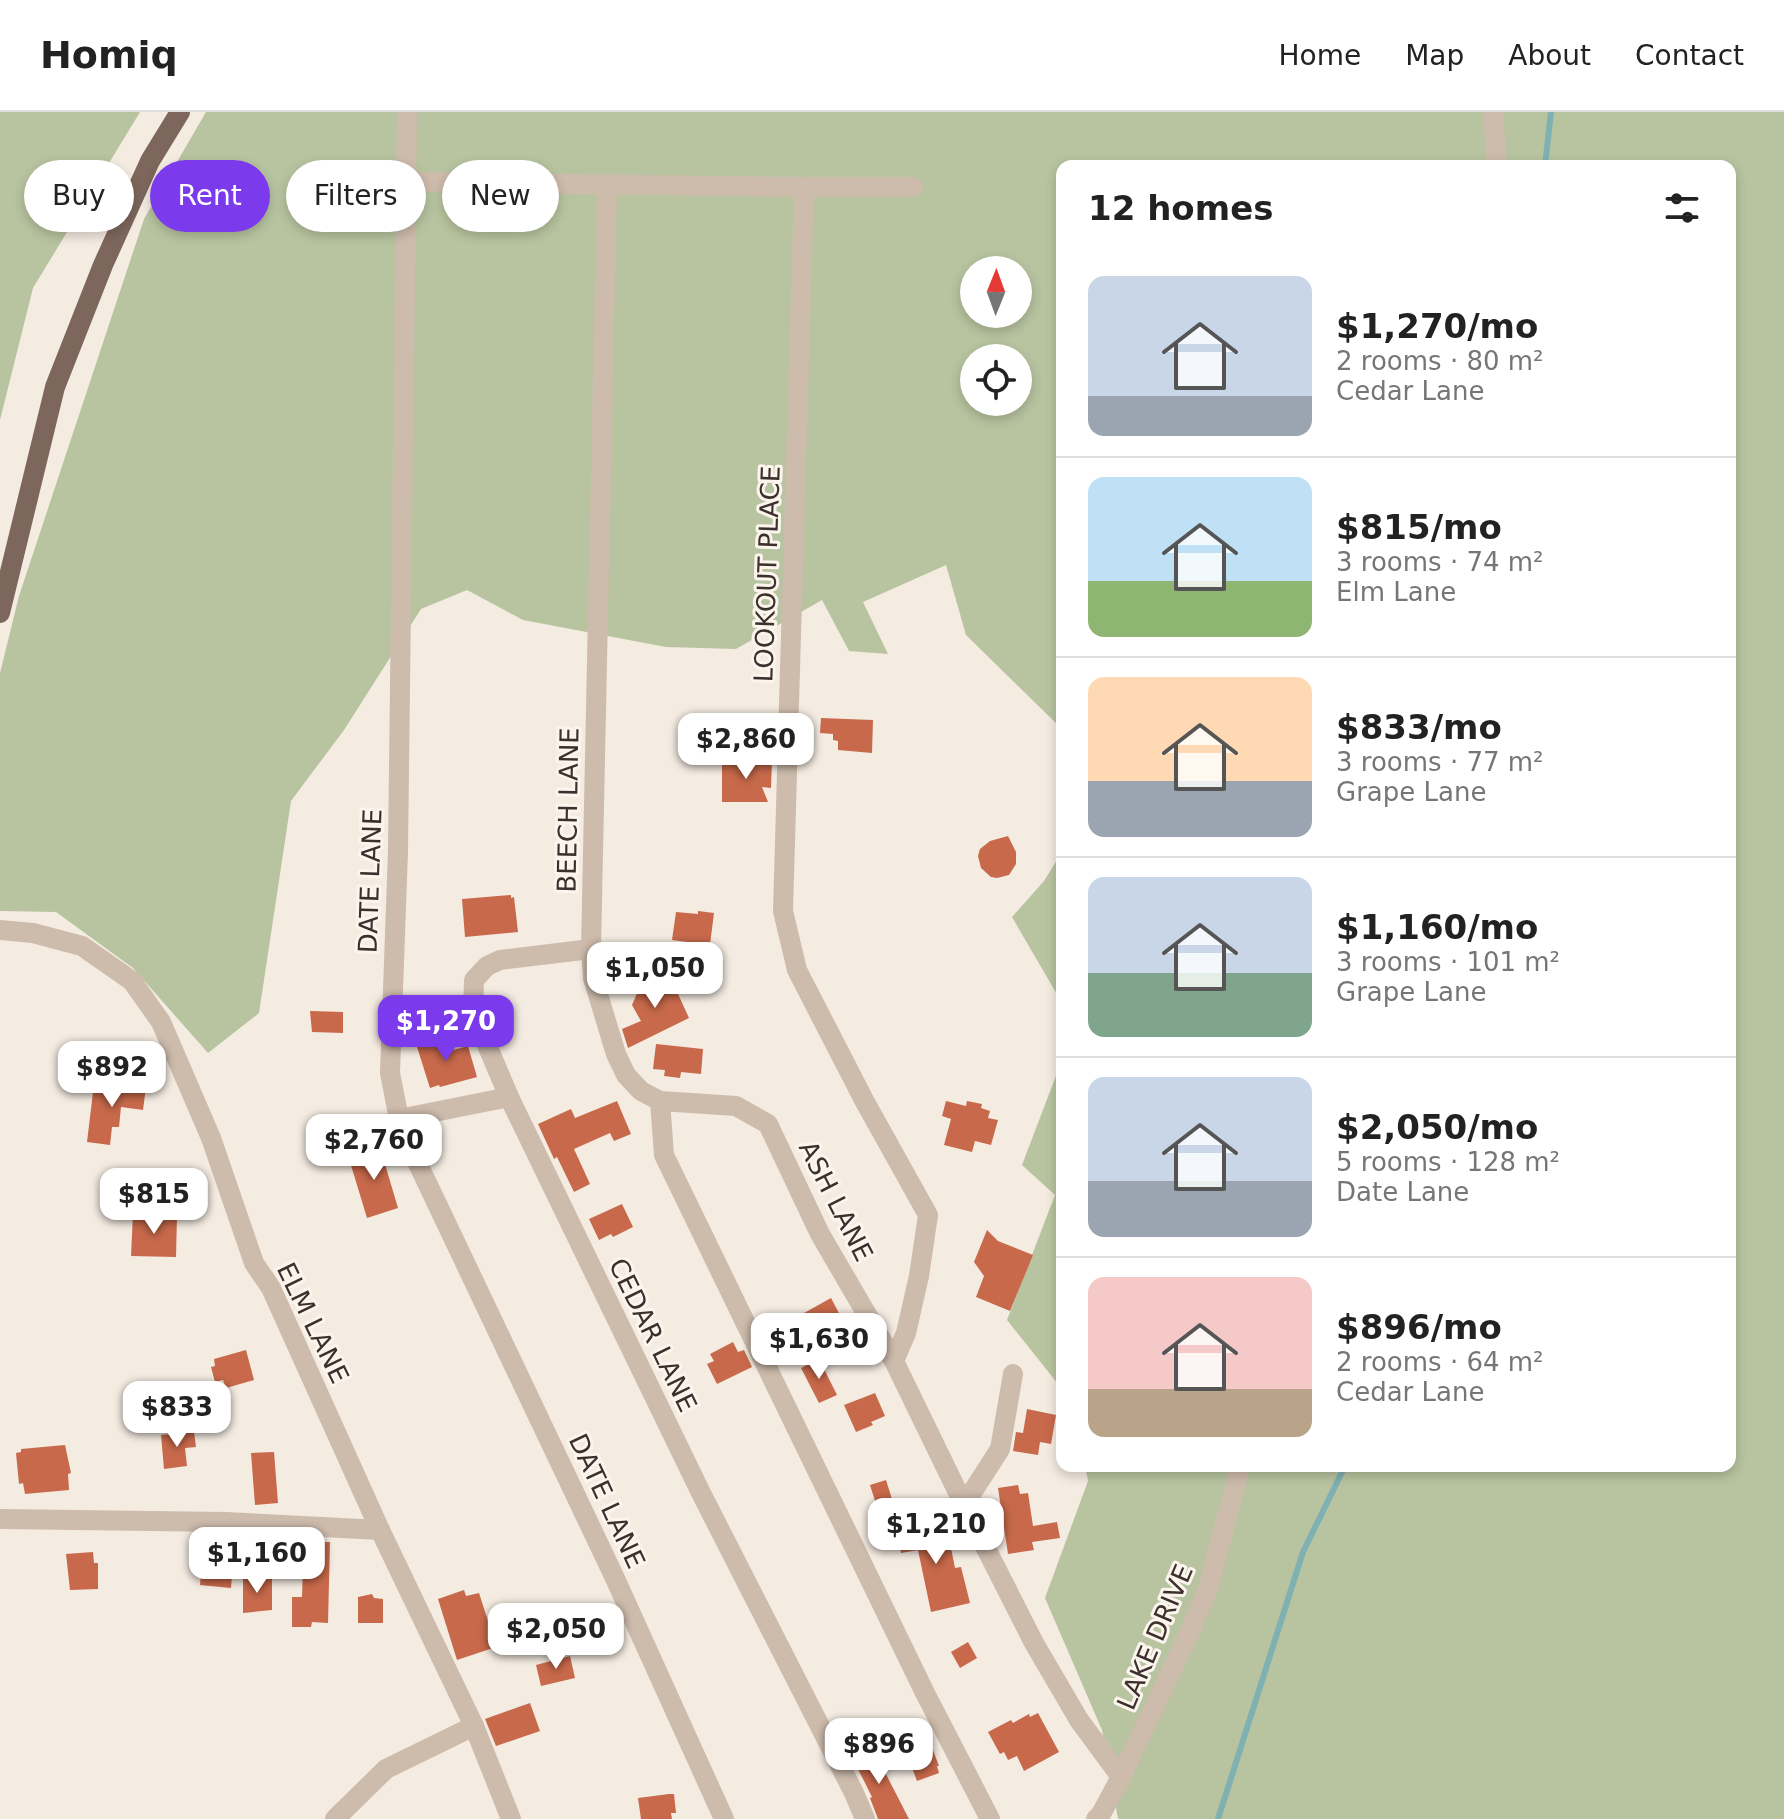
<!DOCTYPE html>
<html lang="en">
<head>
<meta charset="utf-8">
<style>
	:root { --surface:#fff; --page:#f2f2f2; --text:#222; --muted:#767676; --line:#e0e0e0; --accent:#7c3aed }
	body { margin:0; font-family:"DejaVu Sans",sans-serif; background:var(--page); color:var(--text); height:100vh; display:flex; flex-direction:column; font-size:30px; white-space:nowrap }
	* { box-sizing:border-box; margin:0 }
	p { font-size:26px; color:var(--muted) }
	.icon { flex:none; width:44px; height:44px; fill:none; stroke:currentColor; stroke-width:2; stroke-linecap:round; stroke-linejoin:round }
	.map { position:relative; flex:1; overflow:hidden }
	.sheet { position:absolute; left:1056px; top:48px; width:680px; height:1312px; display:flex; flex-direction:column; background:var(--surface); border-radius:16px; box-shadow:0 4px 12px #0003 }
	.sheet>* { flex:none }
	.hud { position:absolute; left:24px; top:48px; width:760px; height:72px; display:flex; gap:16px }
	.needle { width:52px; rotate:1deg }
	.controls { position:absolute; left:960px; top:144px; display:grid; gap:16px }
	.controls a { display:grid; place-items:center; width:72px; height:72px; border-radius:50%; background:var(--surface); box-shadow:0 4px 12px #0003; font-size:40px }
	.price { position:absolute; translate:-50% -68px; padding:0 18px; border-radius:16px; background:#fff; color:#222; font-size:26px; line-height:52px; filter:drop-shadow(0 2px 4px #0008) }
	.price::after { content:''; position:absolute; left:50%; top:48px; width:24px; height:18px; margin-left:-12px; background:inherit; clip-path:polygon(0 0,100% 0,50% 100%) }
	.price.selected { background:var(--accent); color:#fff }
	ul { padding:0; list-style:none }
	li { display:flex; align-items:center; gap:24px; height:200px; padding:0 32px }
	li+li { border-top:2px solid var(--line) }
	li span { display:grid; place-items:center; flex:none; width:224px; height:160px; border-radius:16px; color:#555 }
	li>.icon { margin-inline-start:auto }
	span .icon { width:96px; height:96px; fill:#fffc; stroke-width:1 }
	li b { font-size:34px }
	h2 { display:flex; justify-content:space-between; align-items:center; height:96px; padding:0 32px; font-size:34px }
	.tag { padding:0 28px; border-radius:36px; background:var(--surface); box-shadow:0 4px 12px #0003; font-size:28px; line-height:72px }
	.tag.selected { background:var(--accent); color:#fff }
	header { display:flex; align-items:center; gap:48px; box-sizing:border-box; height:112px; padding:0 40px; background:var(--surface); border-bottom:2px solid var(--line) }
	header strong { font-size:38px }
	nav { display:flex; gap:44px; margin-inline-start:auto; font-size:28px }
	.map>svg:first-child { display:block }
</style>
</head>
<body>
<header>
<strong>Homiq</strong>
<nav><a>Home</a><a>Map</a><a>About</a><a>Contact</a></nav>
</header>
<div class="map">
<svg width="1784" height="1707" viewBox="0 0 1784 1707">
	<rect width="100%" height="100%" fill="#f4ebe1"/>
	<g fill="#b8c4a0" fill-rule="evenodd">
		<polygon points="0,0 140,0 33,176 0,308"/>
		<path d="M 206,0 L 1784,0 L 1784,1707 L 1118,1707 L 1102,1618 L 1045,1486 L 1088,1369 L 1085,1354 L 1730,1354 L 1730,54 L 1062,54 L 1062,617 L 966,523 L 946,453 L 863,490 L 888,542 L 849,539 L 822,488 L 736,537 L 666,535 L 523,508 L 467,478 L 421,497 L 344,618 L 291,689 L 259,901 L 208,941 L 133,856 L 56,800 L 0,799 L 0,561 L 19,484 L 144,107 ZM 974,158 L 1018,158 L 1018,202 L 974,202 ZM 974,246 L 1018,246 L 1018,290 L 974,290 Z"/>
		<polygon points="1062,740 1062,891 1012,805 1044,769"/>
		<polygon points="1062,948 1062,1277 1007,1208 1055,1083 1022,1053"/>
	</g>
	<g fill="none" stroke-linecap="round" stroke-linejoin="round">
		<g stroke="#7fb0b2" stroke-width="6">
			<polyline points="1545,54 1551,0"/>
			<polyline points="1218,1707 1303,1440 1345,1354"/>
		</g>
	</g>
	<g fill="#c8694b">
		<polygon points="821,606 873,608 872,641 838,638 838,629 833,628 833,622 820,621"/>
		<polygon points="754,648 772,648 771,676 762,675 768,690 722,690 722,650 754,650"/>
		<polygon points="1008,724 1016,740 1016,752 1009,763 997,766 991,765 981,756 978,744 980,737 990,729"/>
		<polygon points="511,783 511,786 514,785 518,820 465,825 462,787"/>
		<polygon points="698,799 714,801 708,848 694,847 695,831 672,828 676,800 698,802"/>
		<polygon points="668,860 689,906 628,936 622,917 641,909 632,893 638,879 644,876 645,872"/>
		<polygon points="310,899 343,900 343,921 312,920"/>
		<polygon points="445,924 450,939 468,934 477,965 440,975 439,973 430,976 417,935 429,931 428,929"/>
		<polygon points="656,932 703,937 701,962 681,960 680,966 664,964 665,958 653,957"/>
		<polygon points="113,971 146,975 143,998 121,995 119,1015 112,1015 110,1033 87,1030 94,972 113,974"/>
		<polygon points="617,989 631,1022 614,1029 610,1021 574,1037 590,1072 574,1080 557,1045 554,1047 538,1012 571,997 575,1006"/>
		<polygon points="946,989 966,994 967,989 982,992 981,996 990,999 988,1006 998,1008 991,1033 975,1029 972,1040 944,1033 951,1007 942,1004"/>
		<polygon points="379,1032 398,1096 367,1106 350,1050 361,1047 358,1038"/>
		<polygon points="622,1092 633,1115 613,1125 611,1122 599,1128 589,1107"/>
		<polygon points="133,1102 177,1104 176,1145 131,1144"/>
		<polygon points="987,1118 998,1129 1033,1143 1010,1199 976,1185 984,1164 974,1150"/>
		<polygon points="831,1186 851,1224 817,1241 804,1215 810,1211 804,1201"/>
		<polygon points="733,1230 738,1240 744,1238 752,1255 717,1272 707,1252 714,1249 710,1242"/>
		<polygon points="246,1238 254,1268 226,1276 223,1268 215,1270 211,1255 215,1254 214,1247"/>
		<polygon points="819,1247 837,1283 819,1291 801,1256"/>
		<polygon points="875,1281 885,1304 871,1310 873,1313 856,1320 844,1293"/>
		<polygon points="1027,1297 1056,1303 1051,1332 1040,1330 1038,1343 1013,1339 1016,1320 1023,1321"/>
		<polygon points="194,1320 196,1335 185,1336 187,1354 164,1357 161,1323"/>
		<polygon points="65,1333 71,1361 68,1362 69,1378 25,1382 23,1371 19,1372 16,1341 21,1340 21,1337"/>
		<polygon points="274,1340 278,1391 255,1393 251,1341"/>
		<polygon points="886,1368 892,1387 876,1392 870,1373"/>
		<polygon points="1018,1373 1020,1382 1028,1381 1033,1414 1057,1410 1060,1426 1032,1430 1034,1438 1008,1442 998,1376"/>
		<polygon points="939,1411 941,1422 948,1421 955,1456 961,1455 970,1491 931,1500 918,1438 901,1441 897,1419"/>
		<polygon points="311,1430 330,1430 328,1511 312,1510 311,1515 292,1515 292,1485 302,1485 303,1454 297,1454 297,1437 311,1437"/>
		<polygon points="203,1435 234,1438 231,1476 200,1473"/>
		<polygon points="93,1440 94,1451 98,1451 98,1477 70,1478 66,1442"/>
		<polygon points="243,1466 272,1466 272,1498 243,1501"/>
		<polygon points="464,1478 466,1484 479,1481 488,1509 496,1506 505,1532 457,1548 438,1487"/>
		<polygon points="372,1482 374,1486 383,1487 383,1511 358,1511 358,1485"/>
		<polygon points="968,1530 977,1546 960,1556 951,1540"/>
		<polygon points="570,1544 575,1566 541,1574 536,1553"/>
		<polygon points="530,1591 540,1619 496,1634 485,1607"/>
		<polygon points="1038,1601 1059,1640 1024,1659 1017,1644 1008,1648 1004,1640 1000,1642 988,1620 1011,1608 1013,1611 1029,1602 1030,1605"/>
		<polygon points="926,1620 939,1654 937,1654 939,1661 917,1669 902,1629"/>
		<polygon points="871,1633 909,1707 878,1707 870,1686 872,1685 851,1643"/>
		<polygon points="669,1682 674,1682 676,1701 671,1701 672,1707 641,1707 638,1686"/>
	</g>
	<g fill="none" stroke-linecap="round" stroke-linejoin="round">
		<g stroke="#cdbbac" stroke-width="20">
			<polyline points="405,70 804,75 913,75"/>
			<polyline points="607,72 591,837 593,866 616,942 626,963 641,979 660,989 736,994 768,1012 820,1122 894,1249 964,1393 1034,1531 1079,1608 1121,1665"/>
			<polyline points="804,75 783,799 797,858 865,990 928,1103 919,1164 906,1221 894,1249"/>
			<polyline points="0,818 33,821 82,834 132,869 161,910 211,1026 254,1151 271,1176 380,1418 474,1614 511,1707"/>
			<polyline points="591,837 500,848 487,854 474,868 473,900 509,985 701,1381 854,1681 865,1707"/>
			<polyline points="660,989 664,1043 925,1581 990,1707"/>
			<polyline points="399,1007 509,985"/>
			<polyline points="964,1393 1000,1337 1013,1262"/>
			<polyline points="0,1407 226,1410 380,1418"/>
			<polyline points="335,1707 386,1657 474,1614"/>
		</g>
		<g stroke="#cdbbac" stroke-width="20">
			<polyline points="407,0 398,739 390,961 399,1007 410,1035 613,1462 724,1707"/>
			<polyline points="1493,0 1497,54"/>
			<polyline points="1096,1707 1101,1702 1121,1665 1191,1517 1209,1474 1240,1354"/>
		</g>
		<polyline stroke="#7d675c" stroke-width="20" points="0,501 55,275 103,153 150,49 180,0"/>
	</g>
	<g text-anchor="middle" stroke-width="6" stroke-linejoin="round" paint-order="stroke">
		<g font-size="26" fill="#3b302b" stroke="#fbf5ee">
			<text transform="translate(767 462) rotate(-88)" y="9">LOOKOUT PLACE</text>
			<text transform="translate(568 698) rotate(-89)" y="9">BEECH LANE</text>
			<text transform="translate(370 769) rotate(-88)" y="9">DATE LANE</text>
			<text transform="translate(836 1089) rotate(63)" y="9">ASH LANE</text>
			<text transform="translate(313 1211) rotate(64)" y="9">ELM LANE</text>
			<text transform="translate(653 1223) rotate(64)" y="9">CEDAR LANE</text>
			<text transform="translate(607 1389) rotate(65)" y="9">DATE LANE</text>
			<text transform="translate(1155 1525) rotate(-67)" y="9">LAKE DRIVE</text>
		</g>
	</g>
</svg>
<div class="controls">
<a><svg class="needle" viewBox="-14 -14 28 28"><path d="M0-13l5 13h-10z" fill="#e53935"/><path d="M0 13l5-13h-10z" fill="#767676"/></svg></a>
<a><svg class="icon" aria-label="locate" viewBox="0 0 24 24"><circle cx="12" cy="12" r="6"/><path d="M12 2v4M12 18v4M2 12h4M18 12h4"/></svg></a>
</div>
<b class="price" style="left:746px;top:669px">$2,860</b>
<b class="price" style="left:655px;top:898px">$1,050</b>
<b class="price selected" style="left:446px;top:951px">$1,270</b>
<b class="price" style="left:112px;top:997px">$892</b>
<b class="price" style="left:374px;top:1070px">$2,760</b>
<b class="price" style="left:154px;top:1124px">$815</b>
<b class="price" style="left:819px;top:1269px">$1,630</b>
<b class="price" style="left:177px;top:1337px">$833</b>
<b class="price" style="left:936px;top:1454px">$1,210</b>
<b class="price" style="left:257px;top:1483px">$1,160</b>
<b class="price" style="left:556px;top:1559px">$2,050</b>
<b class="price" style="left:879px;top:1674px">$896</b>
<div class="hud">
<a class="tag">Buy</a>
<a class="tag selected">Rent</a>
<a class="tag">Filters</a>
<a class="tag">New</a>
</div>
<section class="sheet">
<h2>12 homes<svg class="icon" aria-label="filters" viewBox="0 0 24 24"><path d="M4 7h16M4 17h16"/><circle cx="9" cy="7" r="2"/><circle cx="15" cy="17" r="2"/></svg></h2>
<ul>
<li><span style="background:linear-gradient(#c9d6e8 75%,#9aa5b1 0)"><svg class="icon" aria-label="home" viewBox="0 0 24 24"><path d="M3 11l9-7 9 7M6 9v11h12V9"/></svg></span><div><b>$1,270/mo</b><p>2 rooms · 80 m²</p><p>Cedar Lane</p></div></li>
<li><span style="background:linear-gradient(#bfe0f5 65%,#8fb573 0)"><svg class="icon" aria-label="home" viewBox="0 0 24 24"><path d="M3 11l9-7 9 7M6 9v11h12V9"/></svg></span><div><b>$815/mo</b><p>3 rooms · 74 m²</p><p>Elm Lane</p></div></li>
<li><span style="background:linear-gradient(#ffd9b3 65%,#9aa5b1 0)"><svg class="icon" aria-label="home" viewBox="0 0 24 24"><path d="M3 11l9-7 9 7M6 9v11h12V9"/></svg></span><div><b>$833/mo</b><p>3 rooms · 77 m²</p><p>Grape Lane</p></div></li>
<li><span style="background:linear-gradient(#c9d6e8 60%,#7fa58c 0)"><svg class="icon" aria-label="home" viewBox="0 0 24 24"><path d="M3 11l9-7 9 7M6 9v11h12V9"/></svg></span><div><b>$1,160/mo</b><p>3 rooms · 101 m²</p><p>Grape Lane</p></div></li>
<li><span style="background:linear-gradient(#c9d6e8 65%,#9aa5b1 0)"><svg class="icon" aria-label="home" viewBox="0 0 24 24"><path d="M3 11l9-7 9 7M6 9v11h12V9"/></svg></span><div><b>$2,050/mo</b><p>5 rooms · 128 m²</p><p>Date Lane</p></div></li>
<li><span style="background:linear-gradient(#f6c9c9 70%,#b9a48a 0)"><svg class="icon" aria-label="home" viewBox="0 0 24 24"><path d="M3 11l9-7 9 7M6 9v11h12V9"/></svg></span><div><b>$896/mo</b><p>2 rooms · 64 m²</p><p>Cedar Lane</p></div></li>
</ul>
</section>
</div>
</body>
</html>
